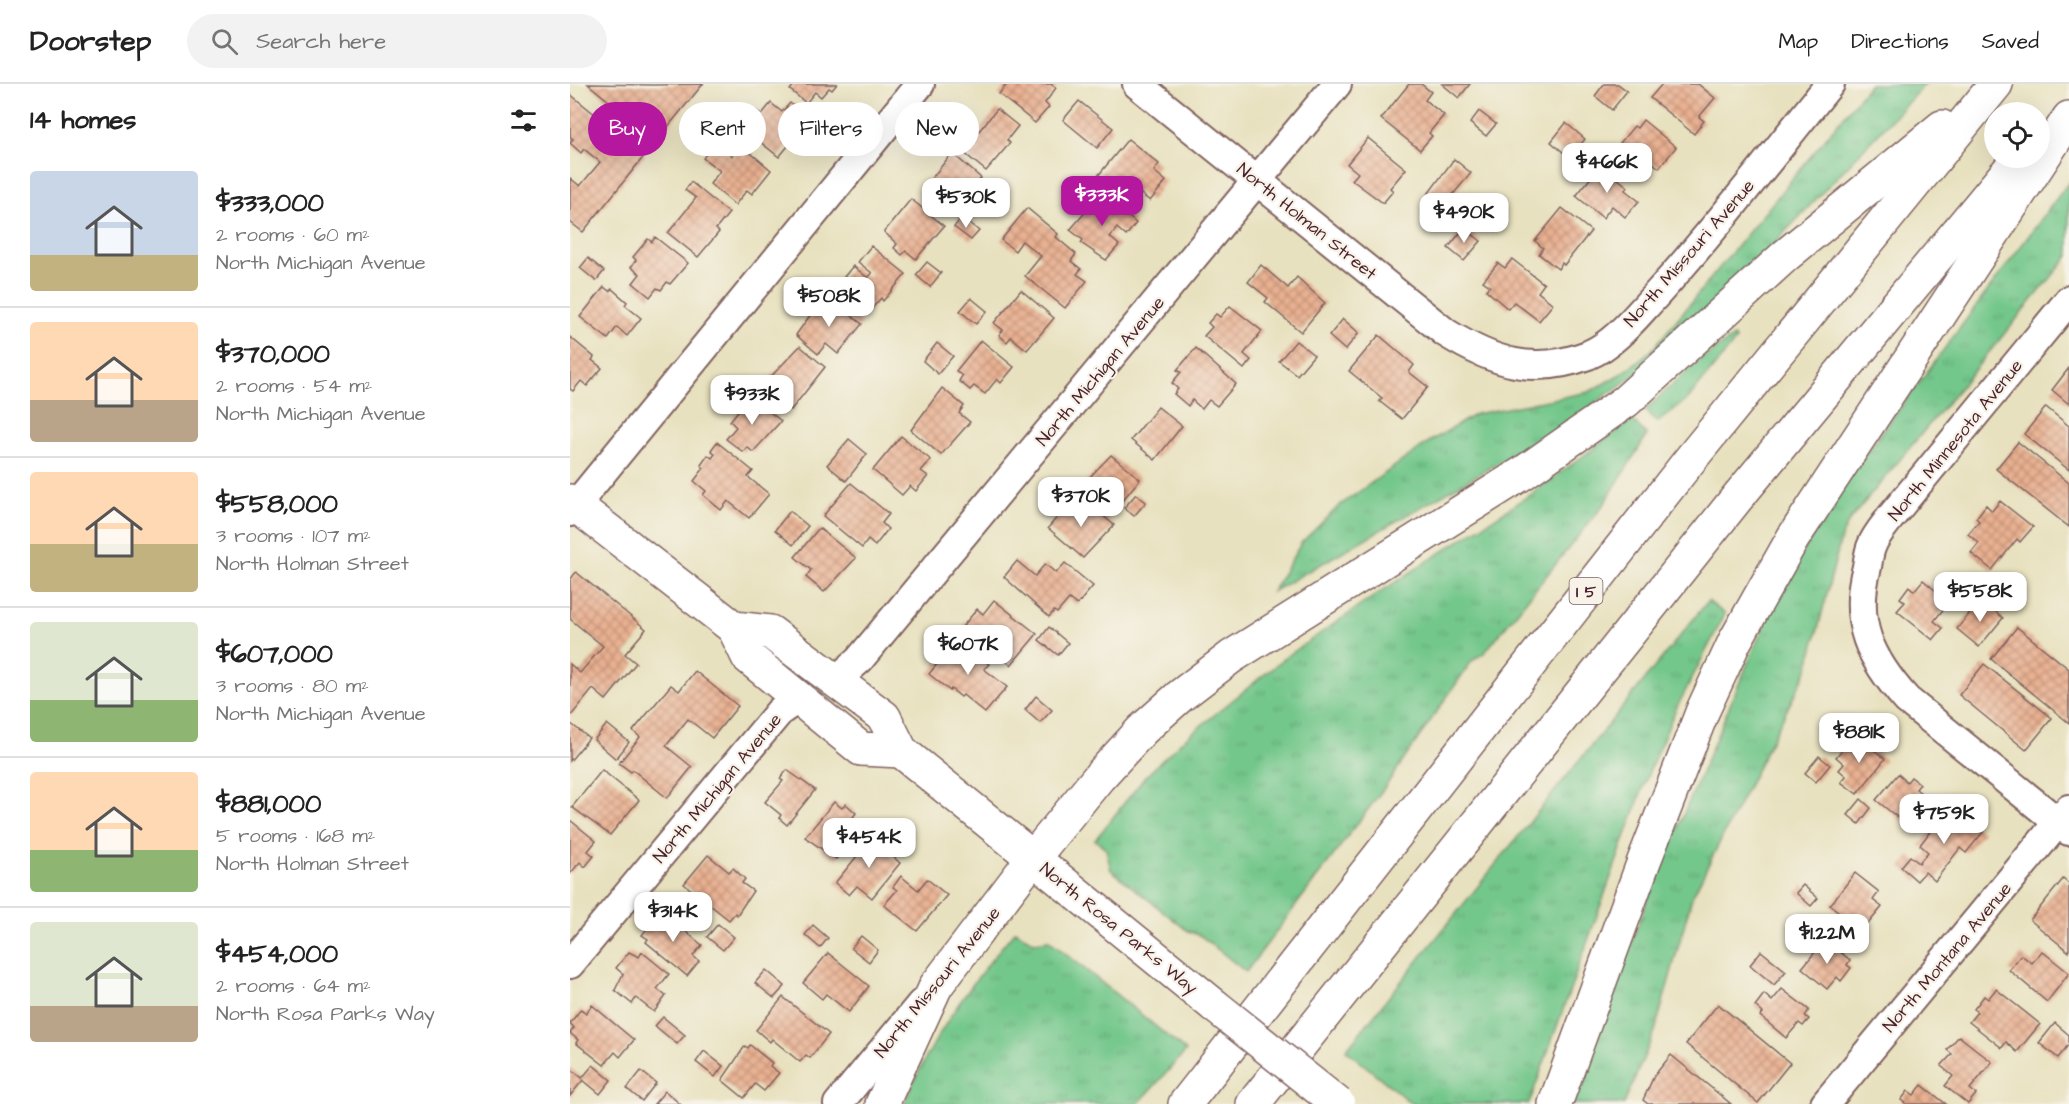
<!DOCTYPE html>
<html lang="en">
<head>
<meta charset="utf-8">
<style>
	:root { --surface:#fff; --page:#f2f2f2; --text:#222; --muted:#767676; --line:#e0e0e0; --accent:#b5179e }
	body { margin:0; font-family:"Architects Daughter",sans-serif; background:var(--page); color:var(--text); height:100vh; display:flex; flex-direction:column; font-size:22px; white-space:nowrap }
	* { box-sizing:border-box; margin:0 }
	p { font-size:20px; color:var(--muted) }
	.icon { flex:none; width:33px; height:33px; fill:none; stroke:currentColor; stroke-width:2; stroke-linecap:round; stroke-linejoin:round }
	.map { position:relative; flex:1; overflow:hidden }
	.side { display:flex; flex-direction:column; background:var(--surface); width:570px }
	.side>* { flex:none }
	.banner { position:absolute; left:18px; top:18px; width:570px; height:54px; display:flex; gap:12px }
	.controls { position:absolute; left:1414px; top:18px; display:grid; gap:12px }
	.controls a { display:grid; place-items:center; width:66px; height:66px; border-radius:50%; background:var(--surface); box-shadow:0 6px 24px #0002; font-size:30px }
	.price { position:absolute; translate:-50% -51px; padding:0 14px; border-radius:12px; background:#fff; color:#222; font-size:20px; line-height:39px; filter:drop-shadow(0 2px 3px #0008) }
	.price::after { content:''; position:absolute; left:50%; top:36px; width:18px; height:14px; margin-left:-9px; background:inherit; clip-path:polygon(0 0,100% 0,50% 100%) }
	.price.active { background:var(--accent); color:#fff }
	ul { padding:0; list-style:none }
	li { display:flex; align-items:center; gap:18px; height:150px; padding:0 30px }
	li+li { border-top:2px solid var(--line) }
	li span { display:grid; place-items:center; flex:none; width:168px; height:120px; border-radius:6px; color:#555 }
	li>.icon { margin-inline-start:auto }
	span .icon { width:72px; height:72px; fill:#fffc; stroke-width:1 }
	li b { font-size:26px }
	h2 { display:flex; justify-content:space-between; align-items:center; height:72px; padding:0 30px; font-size:26px }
	.pill { padding:0 21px; border-radius:27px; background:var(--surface); box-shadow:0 6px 24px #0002; font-size:21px; line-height:54px }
	.pill.active { background:var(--accent); color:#fff }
	header { display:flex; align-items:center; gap:36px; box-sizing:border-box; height:84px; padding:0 30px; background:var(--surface); border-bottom:2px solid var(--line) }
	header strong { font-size:28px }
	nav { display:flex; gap:33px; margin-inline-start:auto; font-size:21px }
	.search { width:420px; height:54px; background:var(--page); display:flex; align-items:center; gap:15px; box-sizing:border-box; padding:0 21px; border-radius:33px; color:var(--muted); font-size:22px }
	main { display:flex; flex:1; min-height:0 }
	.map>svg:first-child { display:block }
</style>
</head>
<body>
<header>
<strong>Doorstep</strong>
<div class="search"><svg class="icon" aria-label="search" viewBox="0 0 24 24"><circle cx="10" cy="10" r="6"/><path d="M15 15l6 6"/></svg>Search here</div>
<nav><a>Map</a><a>Directions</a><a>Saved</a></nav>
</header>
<main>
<section class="side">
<h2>14 homes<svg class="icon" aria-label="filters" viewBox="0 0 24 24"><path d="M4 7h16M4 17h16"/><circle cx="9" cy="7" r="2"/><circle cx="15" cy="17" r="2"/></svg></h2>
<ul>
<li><span style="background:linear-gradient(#c9d6e8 70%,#c2b280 0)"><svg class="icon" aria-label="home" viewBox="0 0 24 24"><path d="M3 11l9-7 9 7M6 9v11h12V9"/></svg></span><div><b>$333,000</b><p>2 rooms · 60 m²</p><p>North Michigan Avenue</p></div></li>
<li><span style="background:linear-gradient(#ffd9b3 65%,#b9a48a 0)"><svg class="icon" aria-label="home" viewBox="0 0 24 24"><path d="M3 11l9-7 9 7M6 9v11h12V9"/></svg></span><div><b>$370,000</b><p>2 rooms · 54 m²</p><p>North Michigan Avenue</p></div></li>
<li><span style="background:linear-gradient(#ffd9b3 60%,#c2b280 0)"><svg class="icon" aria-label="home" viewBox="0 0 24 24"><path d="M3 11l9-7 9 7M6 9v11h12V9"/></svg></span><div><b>$558,000</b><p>3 rooms · 107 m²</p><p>North Holman Street</p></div></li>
<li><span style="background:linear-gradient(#dfe7d0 65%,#8fb573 0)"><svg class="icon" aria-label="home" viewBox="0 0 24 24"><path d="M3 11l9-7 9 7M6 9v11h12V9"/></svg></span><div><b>$607,000</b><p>3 rooms · 80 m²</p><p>North Michigan Avenue</p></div></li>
<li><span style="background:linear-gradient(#ffd9b3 65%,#8fb573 0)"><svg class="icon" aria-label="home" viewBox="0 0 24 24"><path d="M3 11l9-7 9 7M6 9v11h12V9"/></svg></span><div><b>$881,000</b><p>5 rooms · 168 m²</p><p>North Holman Street</p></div></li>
<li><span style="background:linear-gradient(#dfe7d0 70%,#b9a48a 0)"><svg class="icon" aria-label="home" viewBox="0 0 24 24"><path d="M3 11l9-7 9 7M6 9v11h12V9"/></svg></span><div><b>$454,000</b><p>2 rooms · 64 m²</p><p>North Rosa Parks Way</p></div></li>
</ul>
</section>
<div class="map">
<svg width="1499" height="1020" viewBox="0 0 1499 1020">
	<defs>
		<pattern id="grass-tufts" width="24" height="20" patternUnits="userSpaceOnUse" patternTransform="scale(1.5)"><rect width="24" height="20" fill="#73c78b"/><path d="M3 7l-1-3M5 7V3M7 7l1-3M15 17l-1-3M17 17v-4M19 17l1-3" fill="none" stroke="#65aa78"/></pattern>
		<pattern id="building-cross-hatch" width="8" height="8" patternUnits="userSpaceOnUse" patternTransform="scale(1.5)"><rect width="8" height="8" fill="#e9b191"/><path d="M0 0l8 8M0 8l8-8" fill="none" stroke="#bf8f77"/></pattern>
	</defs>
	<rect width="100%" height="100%" fill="#f7f3e8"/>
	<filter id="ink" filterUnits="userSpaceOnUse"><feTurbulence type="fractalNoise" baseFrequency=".0167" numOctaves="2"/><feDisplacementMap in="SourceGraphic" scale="12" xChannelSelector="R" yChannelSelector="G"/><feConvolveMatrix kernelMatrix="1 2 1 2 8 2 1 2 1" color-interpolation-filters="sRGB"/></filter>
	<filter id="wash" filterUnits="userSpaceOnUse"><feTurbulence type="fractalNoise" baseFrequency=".008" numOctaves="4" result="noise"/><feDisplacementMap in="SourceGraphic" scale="24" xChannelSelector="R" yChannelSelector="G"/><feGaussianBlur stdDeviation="1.35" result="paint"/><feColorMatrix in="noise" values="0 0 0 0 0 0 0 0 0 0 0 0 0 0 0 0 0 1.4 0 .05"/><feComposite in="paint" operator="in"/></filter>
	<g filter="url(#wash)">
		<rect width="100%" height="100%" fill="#e8e1bf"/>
		<g fill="url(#grass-tufts)" stroke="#5e735b" stroke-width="1.5">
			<polygon points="1300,0 1355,0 1129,239 1084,277 993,342 702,508 732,458 769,422 859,358 906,330 1019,308 1054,288 1082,266"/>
			<polygon points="1499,98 1499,172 1279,437 1271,454 1238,584 1122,813 1085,947 1054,1020 1001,1020 1080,809 1206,513 1274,399"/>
			<polygon points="1164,253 1166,256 1118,315 1088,338 1075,326 1129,276"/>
			<polygon points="1062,336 1077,351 1034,420 915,568 901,578 817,700 676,888 631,852 618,847 541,786 536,765 525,756 575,693 612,657 716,573 813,506 960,411"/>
			<polygon points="1138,517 1155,530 1104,629 1078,690 959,1020 842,1020 776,966"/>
			<path d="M 445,847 L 464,858 L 479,856 L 616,967 L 568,1020 L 334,1020 C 362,953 398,903 445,847 Z"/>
		</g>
		<g id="blocks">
			<g fill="url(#building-cross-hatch)">
				<polygon points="18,0 84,1 133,0 87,56"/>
				<polygon points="225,0 267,0 262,6 259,4 251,13 245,8 236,19 220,6"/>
				<polygon points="437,0 481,0 486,4 475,19 479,23 465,39 429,10"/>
				<polygon points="839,0 851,0 861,8 855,16 874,31 859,49 862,52 850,66 811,35"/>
				<polygon points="872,0 900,0 889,14"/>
				<polygon points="1034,0 1048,0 1057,7 1042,26 1025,12"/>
				<polygon points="1092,0 1128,0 1145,14 1129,33 1134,37 1124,50 1080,14"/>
				<polygon points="0,10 75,71 13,148 0,138 0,94 10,102 30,78 14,65 11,69 0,59 3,55 0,53"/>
				<polygon points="509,17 543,44 527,64 493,36"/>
				<polygon points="201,19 212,28 220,19 238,34 227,47 221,42 215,49 223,56 209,73 174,45 185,27 192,30"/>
				<polygon points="427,25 448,42 437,56 440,59 416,87 388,64 404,44 409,47"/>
				<polygon points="909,27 926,40 916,52 900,39"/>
				<polygon points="1073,36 1106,63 1089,84 1083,79 1075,90 1048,68 1053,61 1050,59 1064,42 1067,44"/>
				<polygon points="996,39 1015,55 1000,74 981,58"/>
				<polygon points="798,54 836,85 820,104 823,107 813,119 782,96 788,89 777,80"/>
				<polygon points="558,55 589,80 584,87 596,97 580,117 567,107 558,118 527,93"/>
				<polygon points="146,58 162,72 171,61 201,86 182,110 177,106 165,121 140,100 150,87 133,74"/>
				<polygon points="382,69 411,94 384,127 353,105"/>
				<polygon points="884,75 901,89 870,126 855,114"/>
				<polygon points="1031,81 1058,103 1055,106 1069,117 1055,133 1042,122 1033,134 1006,112"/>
				<polygon points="121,98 159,129 146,145 149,148 128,173 98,149 126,114 115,106"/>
				<polygon points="531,110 566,139 556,152 547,144 540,153 549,161 536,176 511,159 513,156 500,146"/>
				<polygon points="341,115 374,142 346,175 336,167 332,171 324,164 327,160 314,148"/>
				<polygon points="457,124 488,150 486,153 506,170 501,177 511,185 507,190 517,197 495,224 455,192 471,172 452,157 445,167 431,156"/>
				<polygon points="992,124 1021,147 994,181 992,179 988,185 969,170 973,164 965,157"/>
				<polygon points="392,133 409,147 401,156 384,143"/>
				<polygon points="894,144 911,157 894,177 878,164"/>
				<polygon points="85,153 118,179 100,200 97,198 91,206 87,204 80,213 63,199 70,190 61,183 66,176 63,173 78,155 82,158"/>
				<polygon points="301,162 336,190 313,217 311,214 297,230 280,216 289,205 274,193 283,182 298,194 302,189 288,178"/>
				<polygon points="18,174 34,187 26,197 10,184"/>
				<polygon points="942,175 974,200 968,208 983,220 969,237 944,218 938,225 916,206 920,202 913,197 928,179 935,184"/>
				<polygon points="357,178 371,189 360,203 346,191"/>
				<polygon points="691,181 718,204 727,193 755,219 731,248 695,218 698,214 678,198"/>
				<polygon points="34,203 39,207 42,205 57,218 55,221 71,234 57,252 47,243 38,255 10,233"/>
				<polygon points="451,206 484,234 457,266 441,253 437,258 429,251 433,246 424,239"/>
				<polygon points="401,214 417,227 406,240 390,227"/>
				<polygon points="261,216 292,240 268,270 256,260 248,270 226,251 246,223 251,228"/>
				<polygon points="660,222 692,247 674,270 681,276 674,285 634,252 642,243 638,239 646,230 650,233"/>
				<polygon points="773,235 789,249 775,266 759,252"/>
				<polygon points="809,251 844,281 839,288 858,303 832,335 809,317 812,314 779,287"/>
				<polygon points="0,253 24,273 22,276 32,284 17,302 11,297 3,307 0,305"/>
				<polygon points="411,256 444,283 431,299 427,295 415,310 404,302 400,306 389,297 392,292 386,287"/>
				<polygon points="726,257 744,271 727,291 709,277"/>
				<polygon points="367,259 383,272 368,290 353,277"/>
				<polygon points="230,262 255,283 221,326 192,302"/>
				<polygon points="626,264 666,300 647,322 639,316 632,325 622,316 618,322 604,310 608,305 602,299 611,288 607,286"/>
				<polygon points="1499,284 1499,320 1482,306"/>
				<polygon points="372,304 394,322 389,329 400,338 371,371 341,346"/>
				<polygon points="180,312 211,337 183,368 177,363 173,368 156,355 166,343 160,337"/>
				<polygon points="588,323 612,342 585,376 561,356"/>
				<polygon points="1476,323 1499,342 1499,386 1454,350"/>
				<polygon points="331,352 361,376 351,387 358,392 346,407 340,402 332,411 303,386"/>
				<polygon points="279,355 297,370 276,397 257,381"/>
				<polygon points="147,358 183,387 178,393 199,410 179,434 158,417 151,426 133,411 136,407 124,397 134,384 131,381 138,371 142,374 145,370 141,366"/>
				<polygon points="1448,358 1499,399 1499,443 1426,385"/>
				<polygon points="541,371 570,395 547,423 516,397"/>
				<polygon points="281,399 319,430 312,439 318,445 305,462 298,456 292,464 253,432"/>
				<polygon points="566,410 576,418 564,432 554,424"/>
				<polygon points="512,414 544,441 513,474 478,444 495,424 501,428"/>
				<polygon points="1430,417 1463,443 1450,458 1447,455 1422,486 1401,469 1409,459 1398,450 1409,437 1406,434 1416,421 1422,427"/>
				<polygon points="220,427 238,442 223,461 205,446"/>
				<polygon points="249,444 286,474 254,508 236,493 241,486 225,473"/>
				<polygon points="447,477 465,492 475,480 486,489 495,479 523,502 507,521 499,515 487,529 484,527 479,533 434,493"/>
				<polygon points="6,488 76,545 55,570 66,579 36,616 23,605 0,633 0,580 10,589 33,562 0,535 0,496"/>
				<polygon points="1353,496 1379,518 1364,537 1373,544 1363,556 1327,527 1335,518 1330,514 1339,502 1344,507"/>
				<polygon points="1411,515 1433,534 1409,563 1387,545"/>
				<polygon points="424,516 467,550 441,581 393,542 407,525 413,530"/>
				<polygon points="479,543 498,559 488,571 469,556"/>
				<polygon points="1447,543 1499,585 1499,639 1421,575"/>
				<polygon points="387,555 419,580 414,585 437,603 415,629 393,611 391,613 381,605 380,607 359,590"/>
				<polygon points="1414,580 1482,634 1456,666 1389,611"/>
				<polygon points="125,587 168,622 142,654 118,635 96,662 122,683 97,714 63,686 61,688 49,679 70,653 63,647 101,601 109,607"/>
				<polygon points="466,612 482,626 470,639 455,626"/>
				<polygon points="0,639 19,654 0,677"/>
				<polygon points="37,640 59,658 46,675 24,656"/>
				<polygon points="1282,654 1290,660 1293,657 1315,675 1287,710 1271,698 1276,692 1269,686 1274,680 1266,673"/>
				<polygon points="1249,672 1260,681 1246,698 1235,689"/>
				<polygon points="32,686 69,716 40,751 2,723"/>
				<polygon points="217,686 245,706 217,741 209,734 211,731 195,718 213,697 210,695"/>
				<polygon points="1328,690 1337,698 1341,693 1350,700 1346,705 1364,720 1343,746 1306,716"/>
				<polygon points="1291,715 1301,724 1289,740 1278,731"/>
				<polygon points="264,718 272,724 276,720 286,729 283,733 293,742 266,775 235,753"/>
				<polygon points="1380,721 1413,748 1396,769 1390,764 1365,797 1355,788 1347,797 1331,783 1340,772 1349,779 1358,768 1350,761"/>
				<polygon points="0,736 26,757 18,767 24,772 15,783 10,778 0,790"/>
				<polygon points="307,752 324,766 320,770 330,779 302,814 287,802 279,811 265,799 301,755 303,757"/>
				<polygon points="138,771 159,788 163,784 175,795 172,799 183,807 167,831 165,829 159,836 114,800"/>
				<polygon points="1285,789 1309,808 1303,816 1312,823 1298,840 1294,837 1289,843 1260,821"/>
				<polygon points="331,792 348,806 357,795 377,811 347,847 314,821 327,806 323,803"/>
				<polygon points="1493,795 1499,800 1499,868 1460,836"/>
				<polygon points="1233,801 1248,814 1241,822 1226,809"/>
				<polygon points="91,827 132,861 123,872 129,877 117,892 76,858 78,855 72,851"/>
				<polygon points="148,840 164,853 153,866 137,853"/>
				<polygon points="243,841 258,854 250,864 235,851"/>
				<polygon points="291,852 308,866 299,878 281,864"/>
				<polygon points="1255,856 1280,876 1277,881 1281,884 1271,897 1267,893 1257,905 1232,884"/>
				<polygon points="1191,867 1216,887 1204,901 1180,881"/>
				<polygon points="1472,867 1499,889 1477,918 1439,886 1451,871 1462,879"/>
				<polygon points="59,868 69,873 72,868 99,890 87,905 96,912 84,928 66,914 62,920 45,906 53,890 46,884"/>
				<polygon points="258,869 299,902 279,928 256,910 252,915 233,899"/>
				<polygon points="196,886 215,902 204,914 185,899"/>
				<polygon points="1212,905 1239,926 1235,932 1239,935 1233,942 1229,939 1216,954 1190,932 1193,929 1185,922 1194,910 1202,917"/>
				<polygon points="1426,905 1470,940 1447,968 1436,958 1432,964 1399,938 1407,928 1404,925 1414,912 1418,915"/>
				<polygon points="213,913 259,950 240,974 236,971 230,978 202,955 200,958 186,946"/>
				<polygon points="1148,920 1220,979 1188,1019 1116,960"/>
				<polygon points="22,921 64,956 50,973 45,968 34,981 6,959 8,956 0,949 4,944 0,939 11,925 16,929"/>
				<polygon points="93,933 115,951 107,960 85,942"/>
				<polygon points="1485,939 1499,951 1499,960 1488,974 1469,959"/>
				<polygon points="1389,952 1422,978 1400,1005 1406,1010 1398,1020 1375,1002 1383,992 1371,982 1382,970 1377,966"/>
				<polygon points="180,961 202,979 200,982 209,989 194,1007 185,1000 174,1014 152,996 175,962 178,964"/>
				<polygon points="134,967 153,982 145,993 126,978"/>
				<polygon points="1101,971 1161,1020 1078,1020 1073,1016 1084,992"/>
				<polygon points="23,981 41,996 30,1010 13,996 0,1012 0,984 12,994"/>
				<polygon points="71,987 86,999 72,1017 57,1005"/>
				<polygon points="1352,1001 1376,1020 1336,1020 1331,1016 1338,1007 1344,1011"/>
				<polygon points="95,1007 110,1020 84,1020"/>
			</g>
		</g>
	</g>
	<g filter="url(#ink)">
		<use href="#blocks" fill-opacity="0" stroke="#81635f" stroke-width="1.5"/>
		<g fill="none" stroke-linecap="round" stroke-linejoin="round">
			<g stroke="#81635f" stroke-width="32">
				<g id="minor">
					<path d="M 567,0 L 876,249 C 923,278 963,292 1018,271 C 1045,260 1066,232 1086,211 C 1147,144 1202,71 1260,0"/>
					<path d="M 1499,216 L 1320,434 C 1314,442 1306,451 1302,461 C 1299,467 1298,476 1297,483 C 1282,538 1300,575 1337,616 L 1499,747"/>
					<polyline points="0,428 350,0"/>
					<polyline points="265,597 289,576 767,0"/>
					<polyline points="0,880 210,627 229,614"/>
					<polyline points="268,1020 351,920"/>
					<polyline points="1255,1020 1499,725"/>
				</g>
			</g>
			<g stroke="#81635f" stroke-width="36">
				<g id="tertiary">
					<polyline points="0,417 164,544 200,548 314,633 331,667 463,774"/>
					<polyline points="164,544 178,573 291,665 331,667"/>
				</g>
			</g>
			<g stroke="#81635f" stroke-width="36">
				<polyline id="secondary" points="366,902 463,774 645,922"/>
			</g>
			<g stroke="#81635f" stroke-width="36">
				<g id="motorway">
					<polyline points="463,774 529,693 572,646 610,612 661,573 953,389 1056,317 1215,172 1372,43"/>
					<polyline points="312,1020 366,902"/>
					<polyline points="615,1020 1119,377 1426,0"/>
					<polyline points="683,1020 1167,414 1449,74"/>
					<polyline points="985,1020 1074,777 1133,626 1165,557 1223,454 1499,34"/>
				</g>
			</g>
			<use href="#minor" stroke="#fff" stroke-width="28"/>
			<use href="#tertiary" stroke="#fff" stroke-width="33"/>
			<use href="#secondary" stroke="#fff" stroke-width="33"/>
			<use href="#motorway" stroke="#fff" stroke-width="33"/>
			<g stroke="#81635f" stroke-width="36" stroke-linecap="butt">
				<polyline id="secondary-bridge" points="645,922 768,1020"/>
			</g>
			<use href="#secondary-bridge" stroke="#fff" stroke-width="33"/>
		</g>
	</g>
	<g text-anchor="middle" stroke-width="4.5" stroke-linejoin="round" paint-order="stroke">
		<rect fill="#f7f3e8" stroke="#7e5f64" stroke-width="1.5" x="999.5" y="494" width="33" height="26" rx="4.5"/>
		<g font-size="16" font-weight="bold" fill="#4a1f2b">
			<text x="1016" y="513">I 5</text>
		</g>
		<g font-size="18" fill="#4a1f2b" stroke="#f7f3e8">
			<text transform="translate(737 137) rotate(39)" y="6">North Holman Street</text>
			<text transform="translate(1119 169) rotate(-49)" y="6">North Missouri Avenue</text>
			<text transform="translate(530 287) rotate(-50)" y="6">North Michigan Avenue</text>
			<text transform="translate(1385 356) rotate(-51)" y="6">North Minnesota Avenue</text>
			<text transform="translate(147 704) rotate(-50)" y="6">North Michigan Avenue</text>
			<text transform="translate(549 844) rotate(39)" y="6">North Rosa Parks Way</text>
			<text transform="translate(1377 873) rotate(-50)" y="6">North Montana Avenue</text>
			<text transform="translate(367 898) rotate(-51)" y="6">North Missouri Avenue</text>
		</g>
	</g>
</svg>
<div class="controls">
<a><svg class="icon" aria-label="locate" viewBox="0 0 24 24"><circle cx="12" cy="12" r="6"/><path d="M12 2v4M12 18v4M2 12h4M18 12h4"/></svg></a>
</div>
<b class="price" style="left:1037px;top:110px">$466K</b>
<b class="price active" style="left:532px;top:143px">$333K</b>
<b class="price" style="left:396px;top:145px">$530K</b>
<b class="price" style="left:894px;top:160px">$490K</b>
<b class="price" style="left:259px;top:244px">$508K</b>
<b class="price" style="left:182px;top:342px">$933K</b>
<b class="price" style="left:511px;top:444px">$370K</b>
<b class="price" style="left:1410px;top:539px">$558K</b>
<b class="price" style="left:398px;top:592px">$607K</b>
<b class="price" style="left:1289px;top:680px">$881K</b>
<b class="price" style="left:1374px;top:761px">$759K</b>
<b class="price" style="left:299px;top:785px">$454K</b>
<b class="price" style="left:103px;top:859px">$314K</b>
<b class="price" style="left:1257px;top:881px">$1.22M</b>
<div class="banner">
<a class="pill active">Buy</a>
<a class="pill">Rent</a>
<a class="pill">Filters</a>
<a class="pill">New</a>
</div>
</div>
</main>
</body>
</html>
